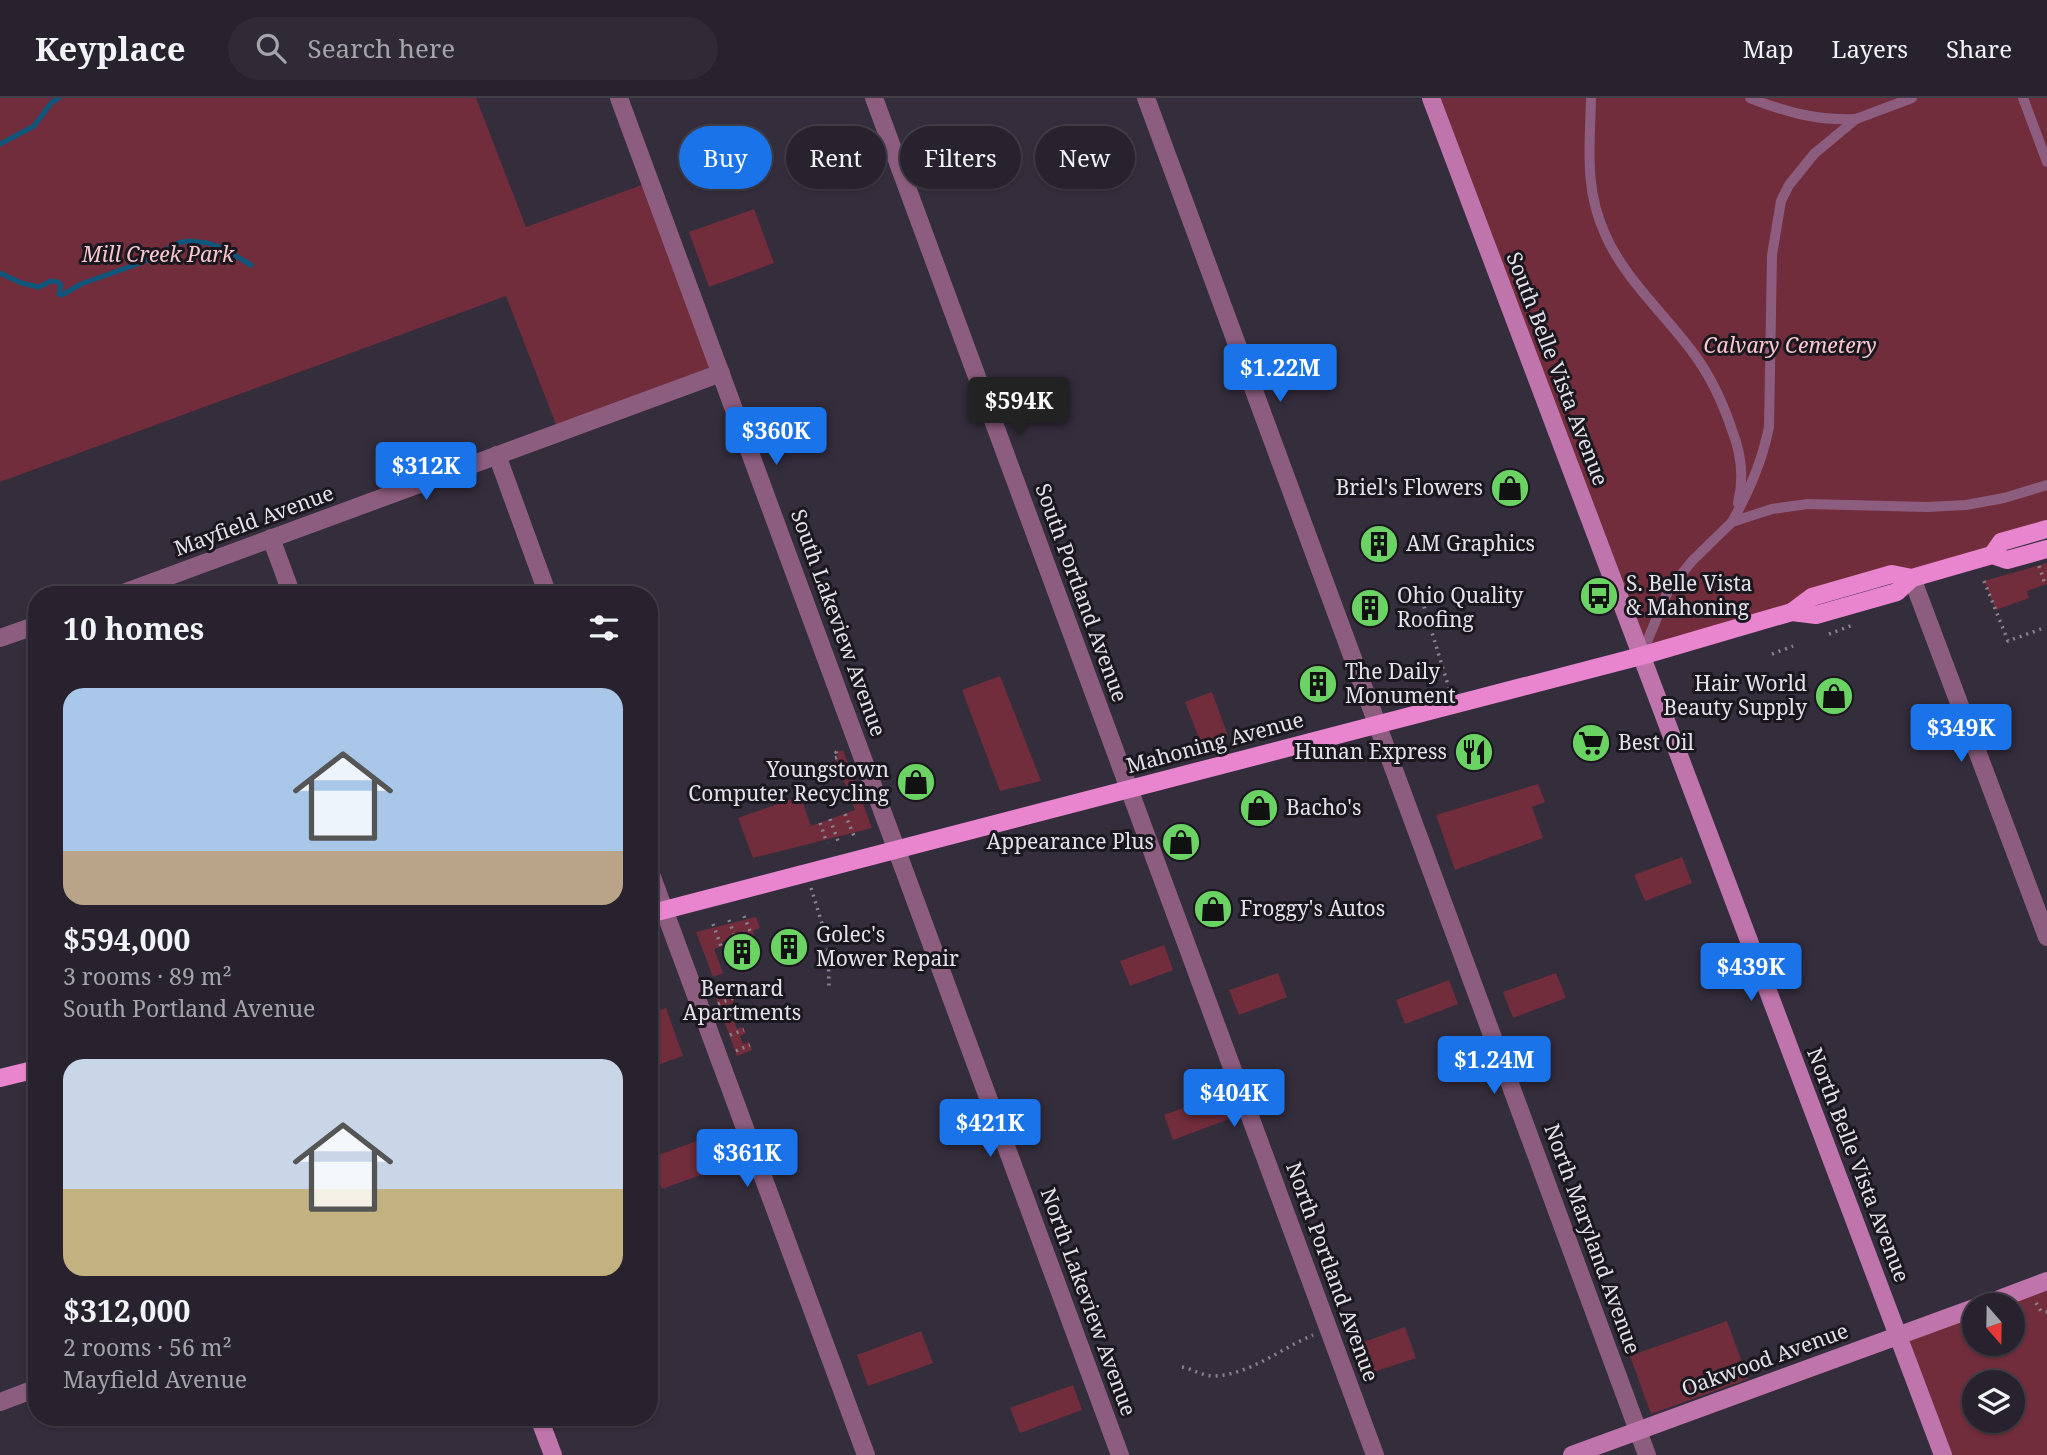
<!DOCTYPE html>
<html lang="en">
<head>
<meta charset="utf-8">
<style>
	:root { --surface:#27222d; --page:#2f2a35; --text:#f1f3f6; --muted:#a4a4aa; --line:#433f49; --accent:#1a73e8 }
	body { margin:0; font-family:"Noto Serif",serif; background:var(--page); color:var(--text); height:100vh; display:flex; flex-direction:column; font-size:26px; white-space:nowrap }
	* { box-sizing:border-box; margin:0 }
	p { font-size:23px; color:var(--muted) }
	.icon { flex:none; width:38px; height:38px; fill:none; stroke:currentColor; stroke-width:2; stroke-linecap:round; stroke-linejoin:round }
	.map { position:relative; flex:1; overflow:hidden }
	.panel { position:absolute; left:28px; top:488px; width:630px; height:840px; display:flex; flex-direction:column; background:var(--surface); border-radius:28px; box-shadow:0 2px 5px #0004,0 0 0 2px var(--line) }
	.panel>* { flex:none }
	.banner { position:absolute; left:679px; top:28px; width:665px; height:63px; display:flex; gap:14px }
	.needle { width:46px; rotate:160deg }
	.buttons { position:absolute; left:1962px; top:1195px; display:grid; gap:14px }
	.buttons a { display:grid; place-items:center; width:63px; height:63px; border-radius:50%; background:var(--surface); box-shadow:0 2px 5px #0004,0 0 0 2px var(--line); font-size:35px }
	.price { position:absolute; translate:-50% -60px; padding:0 16px; border-radius:7px; background:var(--accent); color:#fff; font-size:23px; line-height:46px; filter:drop-shadow(0 2px 4px #0008) }
	.price::after { content:''; position:absolute; left:50%; top:42px; width:21px; height:16px; margin-left:-10px; background:inherit; clip-path:polygon(0 0,100% 0,50% 100%) }
	.price.current { background:#222; color:#fff }
	ul { padding:0; list-style:none }
	li { display:grid; align-content:center; gap:14px; height:371px; padding:0 35px }
	li span { display:grid; place-items:center; height:217px; border-radius:21px; color:#555 }
	li>.icon { margin-inline-start:auto }
	span .icon { width:126px; height:126px; fill:#fffc; stroke-width:1 }
	li b { font-size:30px }
	h2 { display:flex; justify-content:space-between; align-items:center; height:84px; padding:0 35px; font-size:30px }
	.chip { padding:0 24px; border-radius:32px; background:var(--surface); box-shadow:0 2px 5px #0004,0 0 0 2px var(--line); font-size:24px; line-height:63px }
	.chip.current { background:var(--accent); color:#fff }
	header { display:flex; align-items:center; gap:42px; box-sizing:border-box; height:98px; padding:0 35px; background:var(--surface); border-bottom:2px solid var(--line) }
	header strong { font-size:33px }
	nav { display:flex; gap:38px; margin-inline-start:auto; font-size:24px }
	.search { width:490px; height:63px; background:var(--page); display:flex; align-items:center; gap:18px; box-sizing:border-box; padding:0 24px; border-radius:38px; color:var(--muted); font-size:26px }
	.map>svg:first-child { display:block }
</style>
</head>
<body>
<header>
<strong>Keyplace</strong>
<div class="search"><svg class="icon" aria-label="search" viewBox="0 0 24 24"><circle cx="10" cy="10" r="6"/><path d="M15 15l6 6"/></svg>Search here</div>
<nav><a>Map</a><a>Layers</a><a>Share</a></nav>
</header>
<div class="map">
<svg width="2047" height="1357" viewBox="0 0 2047 1357">
	<rect width="100%" height="100%" fill="#342d3c"/>
	<g fill="#712d3b" fill-rule="evenodd">
		<polygon points="0,0 476,0 526,129 650,84 721,275 559,334 506,198 0,384"/>
		<polygon points="1431,0 2047,0 2047,431 1992,457 1892,476 1641,558"/>
		<polygon points="754,111 774,165 709,189 689,134"/>
		<polygon points="2047,465 2047,486 2027,493 2029,500 1996,512 1984,483"/>
		<polygon points="1000,578 1041,683 1000,693 962,592"/>
		<polygon points="1212,594 1228,638 1201,645 1185,604"/>
		<polygon points="843,652 872,730 753,760 738,720 800,698 811,728 855,712 835,660 838,659 836,654"/>
		<polygon points="1538,686 1545,704 1532,709 1543,740 1455,772 1436,717"/>
		<polygon points="1682,759 1692,785 1645,803 1634,777"/>
		<polygon points="756,819 760,830 753,833 754,837 747,839 745,836 737,839 738,842 732,845 730,841 722,844 723,848 714,851 723,875 713,879 696,834"/>
		<polygon points="1164,847 1173,872 1130,888 1120,863"/>
		<polygon points="1278,875 1287,899 1239,917 1229,892"/>
		<polygon points="1556,875 1566,900 1513,920 1503,894"/>
		<polygon points="1449,882 1458,906 1405,926 1396,902"/>
		<polygon points="723,892 726,900 732,898 734,904 729,907 732,915 738,913 740,920 734,922 737,931 743,929 746,935 740,938 743,946 749,944 752,952 737,958 714,895"/>
		<polygon points="666,910 683,958 649,970 649,916"/>
		<polygon points="1220,997 1229,1021 1173,1042 1164,1017"/>
		<polygon points="716,1036 728,1067 662,1091 650,1060"/>
		<path d="M 2047,1183 L 2047,1357 L 1943,1357 L 1898,1238 L 1974,1210 L 1974,1246 L 2012,1246 L 2012,1208 L 1981,1207 ZM 1974,1284 L 2012,1284 L 2012,1323 L 1974,1323 Z"/>
		<polygon points="1727,1223 1748,1281 1651,1316 1630,1258"/>
		<polygon points="1405,1229 1416,1260 1371,1275 1361,1245"/>
		<polygon points="921,1233 933,1265 868,1288 857,1257"/>
		<polygon points="1073,1287 1082,1312 1020,1335 1010,1310"/>
	</g>
	<g fill="none" stroke-linecap="round" stroke-linejoin="round">
		<g stroke="#0f567d" stroke-width="5">
			<polyline points="0,46 34,28 52,4 59,0"/>
			<polyline points="0,175 21,185 39,189 51,183 58,184 61,187 59,196 62,197 81,186 143,164 178,145 188,143 208,145 223,150 251,167"/>
		</g>
		<g stroke="#898390" stroke-width="3.5" stroke-dasharray="2 5" stroke-linecap="butt">
			<polyline points="2039,468 2045,486"/>
			<polyline points="1984,483 2008,543 2041,531"/>
			<polyline points="1422,502 1449,590"/>
			<polyline points="1829,536 1853,527"/>
			<polyline points="1772,556 1793,548"/>
			<polyline points="835,660 838,659 836,654 841,652"/>
			<polyline points="845,716 854,738"/>
			<polyline points="830,721 838,743"/>
			<polyline points="820,725 827,745"/>
			<polyline points="811,790 828,845 829,890"/>
			<polyline points="744,818 752,838"/>
			<polyline points="729,822 736,843"/>
			<polyline points="713,826 721,848"/>
			<polyline points="718,906 733,900"/>
			<polyline points="724,921 739,916"/>
			<polyline points="730,937 744,932"/>
			<polyline points="736,953 750,947"/>
			<polyline points="2036,1205 2041,1213 2047,1214"/>
			<path d="M 1182,1269 C 1193,1271 1202,1278 1214,1278 C 1249,1277 1282,1250 1313,1237"/>
		</g>
		<g stroke="#8d5d7f" stroke-width="10">
			<path d="M 1591,0 C 1590,50 1584,89 1605,136 C 1625,182 1665,216 1694,256 C 1711,279 1723,305 1732,332 C 1741,355 1744,381 1738,405"/>
			<path d="M 1750,0 C 1785,14 1818,23 1856,21"/>
			<polyline points="2023,0 2047,64"/>
			<path d="M 1732,424 C 1749,393 1762,364 1769,329 L 1772,157 L 1781,103 L 1789,87 L 1814,56 L 1856,21 L 1912,0"/>
			<polyline points="1641,558 1668,493 1692,463 1732,424 1772,411 1808,406 1927,409 1966,407 2004,400 2047,387"/>
		</g>
		<g stroke="#8d5d7f" stroke-width="18">
			<polyline points="619,0 1120,1357"/>
			<polyline points="874,0 1375,1357"/>
			<polyline points="1146,0 1647,1357"/>
			<polyline points="497,357 548,497"/>
			<polyline points="271,440 292,497"/>
			<polyline points="1912,480 2047,839"/>
			<polyline points="118,497 721,275"/>
			<polyline points="0,540 37,527"/>
			<polyline points="649,771 866,1357"/>
			<polyline points="0,1304 37,1290"/>
		</g>
		<g stroke="#c074ac" stroke-width="18">
			<polyline points="1431,0 1943,1357"/>
			<polyline points="1981,1208 2047,1183"/>
			<polyline points="539,1320 553,1357"/>
			<polyline points="1572,1357 1974,1210"/>
		</g>
		<g stroke="#e885ce" stroke-width="18">
			<polyline points="1992,457 2001,444 2047,431"/>
			<polyline points="1792,514 1812,499 1892,476 1912,480 1992,457 2007,462 2047,451"/>
			<polyline points="649,816 1641,558 1792,514 1816,517 1897,494 1912,480"/>
			<polyline points="0,980 37,971"/>
		</g>
	</g>
	<defs>
		<g id="shop-disc" transform="scale(2.0125)"><circle r="9.5" fill="#6bd363" stroke="#1a171e"/><path d="M-5-2.5h2.3a2.7 3.5 0 0 1 5.4 0H5L5.5 6h-11ZM-1.5-2.5h3a1.5 2.3 0 0 0-3 0Z" fill="#111"/></g>
		<g id="building-disc" transform="scale(2.0125)"><circle r="9.5" fill="#6bd363" stroke="#1a171e"/><path d="M-4-6H4V6H1V3H-1V6H-4ZM-2.5-4.3h1.7v1.8h-1.7ZM.8-4.3h1.7v1.8H.8ZM-2.5-1h1.7V.8h-1.7ZM.8-1h1.7V.8H.8Z" fill="#111"/></g>
		<g id="bus-disc" transform="scale(2.0125)"><circle r="9.5" fill="#6bd363" stroke="#1a171e"/><path d="M-5-6H5V4H4V6H2V4H-2V6H-4V4H-5ZM-3.5-4V0h7V-4ZM-3.5 1.2v1.5H-2V1.2ZM2 1.2v1.5H3.5V1.2Z" fill="#111"/></g>
		<g id="supermarket-disc" transform="scale(2.0125)"><circle r="9.5" fill="#6bd363" stroke="#1a171e"/><path d="M-6-5.5h2.5l.6 2H6L4.5 2H-2.5L-4.4-4H-6ZM-1.5 3.2a1.3 1.3 0 1 0 .1 0ZM3 3.2a1.3 1.3 0 1 0 .1 0Z" fill="#111"/></g>
		<g id="restaurant-disc" transform="scale(2.0125)"><circle r="9.5" fill="#6bd363" stroke="#1a171e"/><path d="M-5-6h1v4h1v-4h1v4h1v-4h1v5L-1.5 .5V6h-2V.5L-5-1ZM5-6V6H3V1.5H1.5Q1.5-4 5-6Z" fill="#111"/></g>
	</defs>
	<g fill-rule="evenodd">
		<use href="#shop-disc" x="1510" y="390"/>
		<use href="#building-disc" x="1379" y="446"/>
		<use href="#bus-disc" x="1599" y="498"/>
		<use href="#building-disc" x="1370" y="510"/>
		<use href="#building-disc" x="1318" y="586"/>
		<use href="#shop-disc" x="1834" y="598"/>
		<use href="#supermarket-disc" x="1591" y="645"/>
		<use href="#restaurant-disc" x="1474" y="654"/>
		<use href="#shop-disc" x="916" y="684"/>
		<use href="#shop-disc" x="1259" y="710"/>
		<use href="#shop-disc" x="1181" y="744"/>
		<use href="#shop-disc" x="1213" y="811"/>
		<use href="#building-disc" x="789" y="849"/>
		<use href="#building-disc" x="742" y="854"/>
	</g>
	<g text-anchor="middle" stroke-width="6" stroke-linejoin="round" paint-order="stroke">
		<g font-size="21" font-style="italic" fill="#fbc8cf" stroke="#1a171e">
			<text x="158" y="164">Mill Creek Park</text>
			<text x="1790" y="255">Calvary Cemetery</text>
		</g>
		<g font-size="21" fill="#e5e1eb" stroke="#1a171e">
			<text transform="translate(1557 271) rotate(69)" y="7">South Belle Vista Avenue</text>
			<text transform="translate(254 423) rotate(-20)" y="7">Mayfield Avenue</text>
			<text transform="translate(1081 495) rotate(70)" y="7">South Portland Avenue</text>
			<text transform="translate(838 525) rotate(70)" y="7">South Lakeview Avenue</text>
			<text transform="translate(1215 645) rotate(-15)" y="7">Mahoning Avenue</text>
			<text transform="translate(1858 1067) rotate(69)" y="7">North Belle Vista Avenue</text>
			<text transform="translate(1592 1141) rotate(70)" y="7">North Maryland Avenue</text>
			<text transform="translate(1332 1174) rotate(70)" y="7">North Portland Avenue</text>
			<text transform="translate(1088 1204) rotate(70)" y="7">North Lakeview Avenue</text>
			<text transform="translate(1765 1262) rotate(-20)" y="7">Oakwood Avenue</text>
		</g>
		<g font-size="21" fill="#e5e1eb" stroke="#1a171e" text-anchor="start">
			<text x="1483" y="397" text-anchor="end">Briel's Flowers</text>
			<text x="1406" y="453">AM Graphics</text>
			<text x="1626" y="493">S. Belle Vista<tspan x="1626" dy="24">&amp; Mahoning</tspan></text>
			<text x="1397" y="505">Ohio Quality<tspan x="1397" dy="24">Roofing</tspan></text>
			<text x="1345" y="581">The Daily<tspan x="1345" dy="24">Monument</tspan></text>
			<text x="1807" y="593" text-anchor="end">Hair World<tspan x="1807" dy="24">Beauty Supply</tspan></text>
			<text x="1618" y="652">Best Oil</text>
			<text x="1447" y="661" text-anchor="end">Hunan Express</text>
			<text x="889" y="679" text-anchor="end">Youngstown<tspan x="889" dy="24">Computer Recycling</tspan></text>
			<text x="1286" y="717">Bacho's</text>
			<text x="1154" y="751" text-anchor="end">Appearance Plus</text>
			<text x="1240" y="818">Froggy's Autos</text>
			<text x="816" y="844">Golec's<tspan x="816" dy="24">Mower Repair</tspan></text>
			<text x="742" y="898" text-anchor="middle">Bernard<tspan x="742" dy="24">Apartments</tspan></text>
		</g>
	</g>
</svg>
<div class="buttons">
<a><svg class="needle" viewBox="-14 -14 28 28"><path d="M0-13l5 13h-10z" fill="#e53935"/><path d="M0 13l5-13h-10z" fill="#a4a4aa"/></svg></a>
<a><svg class="icon" aria-label="layers" viewBox="0 0 24 24"><path d="M12 4l9 5-9 5-9-5zM3 14l9 5 9-5"/></svg></a>
</div>
<b class="price" style="left:1280px;top:306px">$1.22M</b>
<b class="price current" style="left:1019px;top:339px">$594K</b>
<b class="price" style="left:776px;top:369px">$360K</b>
<b class="price" style="left:426px;top:404px">$312K</b>
<b class="price" style="left:1961px;top:666px">$349K</b>
<b class="price" style="left:1751px;top:905px">$439K</b>
<b class="price" style="left:1494px;top:998px">$1.24M</b>
<b class="price" style="left:1234px;top:1031px">$404K</b>
<b class="price" style="left:990px;top:1061px">$421K</b>
<b class="price" style="left:747px;top:1091px">$361K</b>
<div class="banner">
<a class="chip current">Buy</a>
<a class="chip">Rent</a>
<a class="chip">Filters</a>
<a class="chip">New</a>
</div>
<section class="panel">
<h2>10 homes<svg class="icon" aria-label="filters" viewBox="0 0 24 24"><path d="M4 7h16M4 17h16"/><circle cx="9" cy="7" r="2"/><circle cx="15" cy="17" r="2"/></svg></h2>
<ul>
<li><span style="background:linear-gradient(#a9c7e8 75%,#b9a48a 0)"><svg class="icon" aria-label="home" viewBox="0 0 24 24"><path d="M3 11l9-7 9 7M6 9v11h12V9"/></svg></span><div><b>$594,000</b><p>3 rooms · 89 m²</p><p>South Portland Avenue</p></div></li>
<li><span style="background:linear-gradient(#c9d6e8 60%,#c2b280 0)"><svg class="icon" aria-label="home" viewBox="0 0 24 24"><path d="M3 11l9-7 9 7M6 9v11h12V9"/></svg></span><div><b>$312,000</b><p>2 rooms · 56 m²</p><p>Mayfield Avenue</p></div></li>
</ul>
</section>
</div>
</body>
</html>
